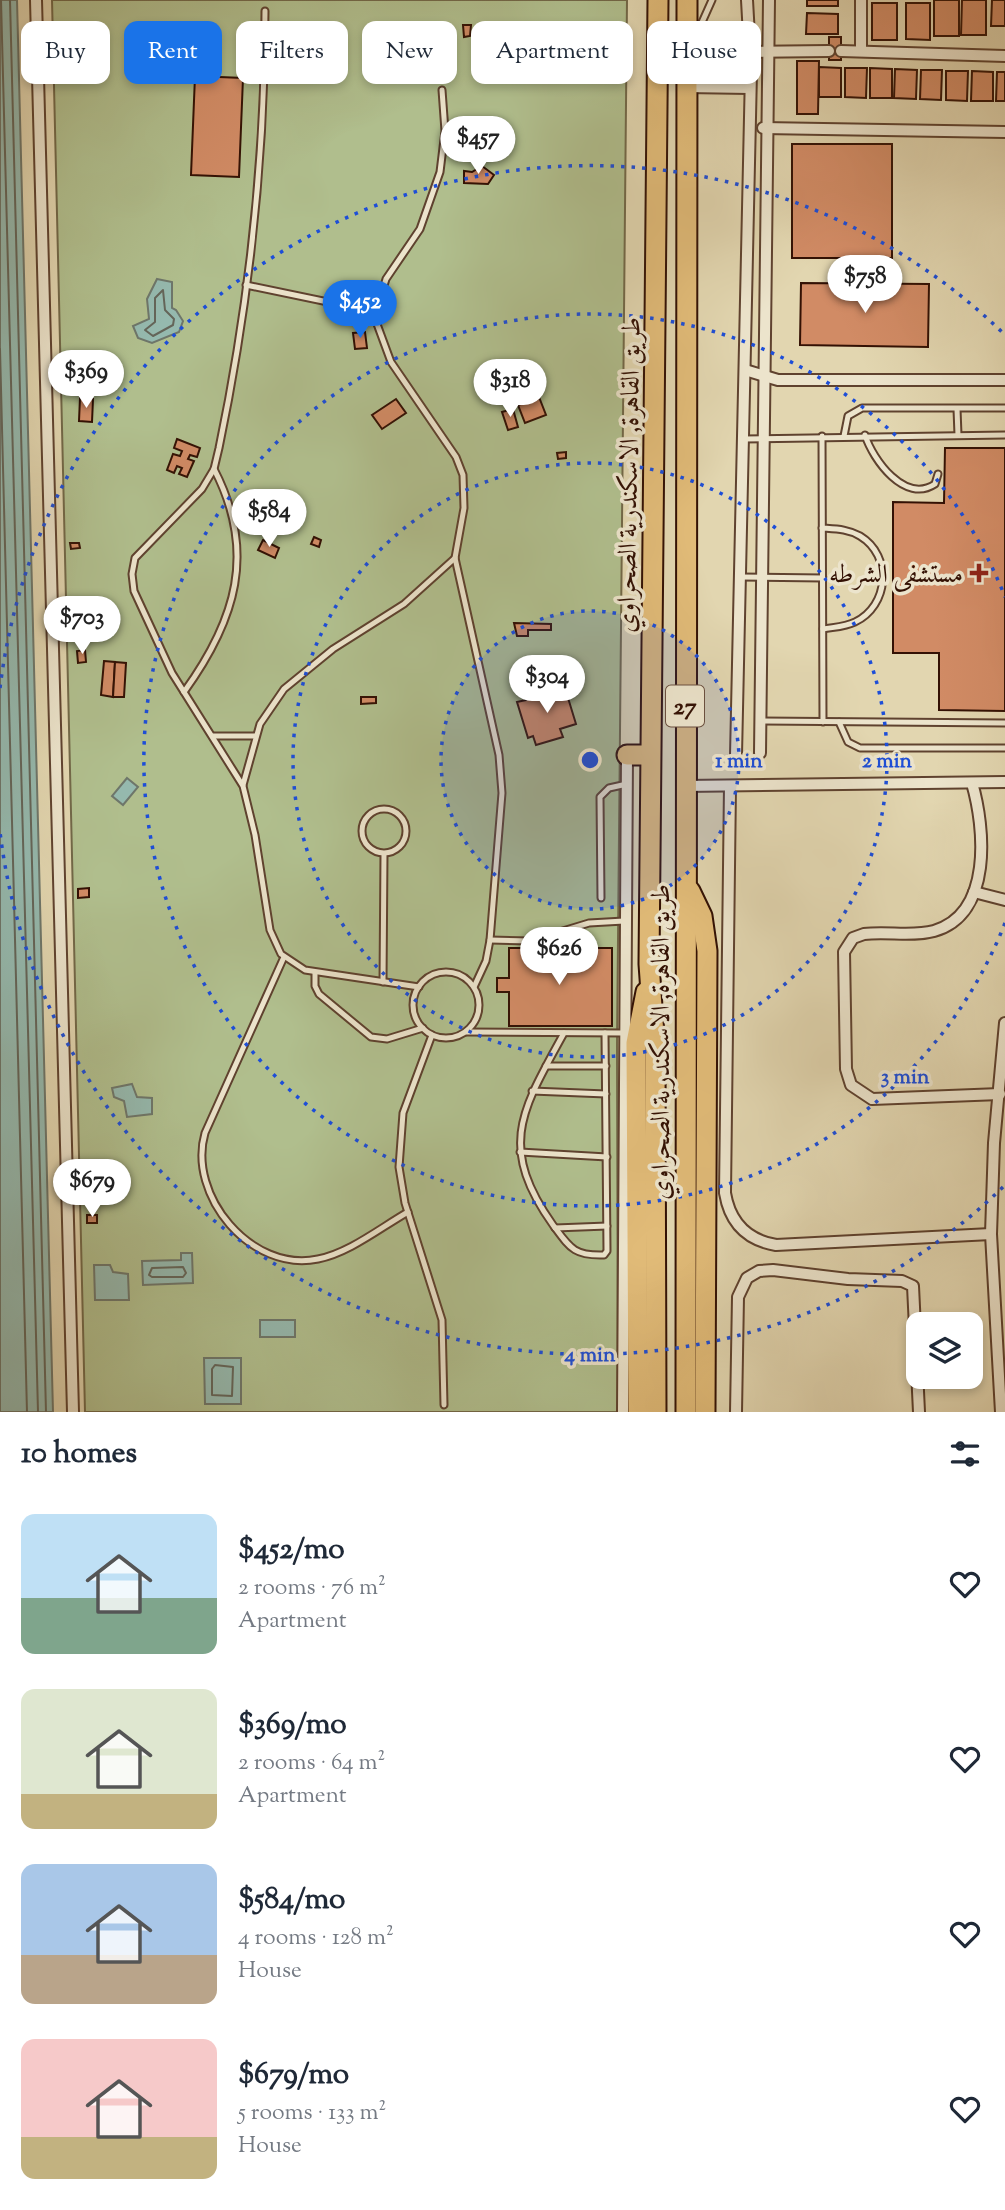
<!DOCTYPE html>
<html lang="en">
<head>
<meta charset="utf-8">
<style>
	:root { --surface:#fff; --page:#f2f2f3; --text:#1f2937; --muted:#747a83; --accent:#1a73e8 }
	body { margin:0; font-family:"Sorts Mill Goudy",Amiri,serif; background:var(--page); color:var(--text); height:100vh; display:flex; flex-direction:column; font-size:26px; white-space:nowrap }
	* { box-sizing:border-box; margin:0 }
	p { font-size:23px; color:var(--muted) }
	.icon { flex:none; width:38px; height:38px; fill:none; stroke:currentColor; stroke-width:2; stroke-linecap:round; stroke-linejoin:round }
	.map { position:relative; height:1412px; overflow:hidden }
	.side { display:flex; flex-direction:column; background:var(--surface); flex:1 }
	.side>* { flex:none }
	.top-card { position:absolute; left:21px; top:21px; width:964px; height:63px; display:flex; gap:14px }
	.controls { position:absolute; left:906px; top:1312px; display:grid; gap:14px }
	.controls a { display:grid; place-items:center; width:77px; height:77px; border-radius:14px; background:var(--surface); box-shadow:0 4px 10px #0003; font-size:35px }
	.price { position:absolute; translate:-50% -60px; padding:0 16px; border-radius:24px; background:#fff; color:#222; font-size:23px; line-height:46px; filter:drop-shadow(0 2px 4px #0008) }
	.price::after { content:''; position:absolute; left:50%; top:42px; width:21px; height:16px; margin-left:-10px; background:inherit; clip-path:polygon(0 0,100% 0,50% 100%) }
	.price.active { background:var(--accent); color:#fff }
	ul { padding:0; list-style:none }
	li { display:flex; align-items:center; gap:21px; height:175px; padding:0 21px }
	li span { display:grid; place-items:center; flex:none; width:196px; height:140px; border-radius:14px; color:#555 }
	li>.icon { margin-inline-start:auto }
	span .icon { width:84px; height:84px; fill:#fffc; stroke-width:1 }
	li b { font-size:30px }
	h2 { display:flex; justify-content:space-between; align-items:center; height:84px; padding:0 21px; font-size:30px }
	.chip { padding:0 24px; border-radius:14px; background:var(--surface); box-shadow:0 4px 10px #0003; font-size:24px; line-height:63px }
	.chip.active { background:var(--accent); color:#fff }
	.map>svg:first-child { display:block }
</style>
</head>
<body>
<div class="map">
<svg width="1005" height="1412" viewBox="0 0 1005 1412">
	<rect width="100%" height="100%" fill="#e2d6b0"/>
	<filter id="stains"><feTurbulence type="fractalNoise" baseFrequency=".00286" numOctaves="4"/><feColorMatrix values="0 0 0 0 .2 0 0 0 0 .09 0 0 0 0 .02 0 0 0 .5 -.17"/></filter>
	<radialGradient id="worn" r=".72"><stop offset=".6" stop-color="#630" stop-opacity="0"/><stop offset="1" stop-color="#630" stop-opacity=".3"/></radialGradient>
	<polygon fill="#b0be8d" stroke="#726848" stroke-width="2" points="52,0 627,0 617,1045 618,1412 85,1412"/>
	<g fill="#95b9ae" stroke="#6e766a" stroke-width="2">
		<polygon points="0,0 17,0 53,1412 0,1412"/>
		<polygon points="157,279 172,282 172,308 176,310 183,321 179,332 152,343 138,338 133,326 149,319 147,299"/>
		<polygon points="127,778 138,787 123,805 112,796"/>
		<polygon points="132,1084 137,1097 152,1098 152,1114 127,1117 124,1101 114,1097 112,1088"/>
		<polygon points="181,1253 192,1253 193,1283 143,1285 142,1261 181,1260"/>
		<polygon points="94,1265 110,1265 113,1272 128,1274 129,1300 95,1300"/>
		<rect x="260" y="1320" width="35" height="17"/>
		<polygon points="204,1358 241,1358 241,1404 205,1404"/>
	</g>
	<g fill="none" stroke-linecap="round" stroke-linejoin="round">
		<g stroke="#646559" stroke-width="2">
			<polyline points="1,0 38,1412"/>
			<polyline points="10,0 46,1412"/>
			<polygon points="163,290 165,310 174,319 173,325 153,336 145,330 155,322 155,298"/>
			<polyline points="0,349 27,1412"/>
			<polygon points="183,1267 186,1273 183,1277 152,1277 149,1275 152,1268"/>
			<polygon points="215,1365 233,1367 232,1396 212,1395 212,1369"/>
		</g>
	</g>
	<g fill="#d18b65" stroke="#331104" stroke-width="2">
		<rect x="807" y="0" width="31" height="6"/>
		<rect x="934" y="0" width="25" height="36"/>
		<polygon points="962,0 986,0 986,35 961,35"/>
		<polygon points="992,0 1005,0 1005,26 991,26"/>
		<rect x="872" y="3" width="25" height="37"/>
		<polygon points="906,3 930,3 930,40 906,39"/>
		<polygon points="807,13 838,14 838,34 806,34"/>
		<polygon points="463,25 471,25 470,36 464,37"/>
		<rect x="829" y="37" width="12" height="23"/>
		<polygon points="797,61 819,61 818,114 797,114"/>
		<polygon points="819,67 841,68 841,97 819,97"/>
		<polygon points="845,68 867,68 866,98 845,97"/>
		<polygon points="870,68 892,69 892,98 870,98"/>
		<polygon points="895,69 917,70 916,99 894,98"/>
		<polygon points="921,70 942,70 941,100 920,99"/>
		<polygon points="946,71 968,71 967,101 946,100"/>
		<polygon points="972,71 993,72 993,101 971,101"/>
		<polygon points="997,72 1005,72 1005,101 996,101"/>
		<polygon points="195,76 243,78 239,177 191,175"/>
		<rect x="792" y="144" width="100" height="114"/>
		<polygon points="482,166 494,175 488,184 464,183 464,171 472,172"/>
		<polygon points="801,283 929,284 928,347 800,345"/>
		<polygon points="365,332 367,348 355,349 353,333"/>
		<polygon points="68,364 86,368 82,386 65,382"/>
		<polygon points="539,397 546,415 525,423 518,405"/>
		<polygon points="80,398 93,399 92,422 79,421"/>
		<polygon points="396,399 406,413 382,429 372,415"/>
		<polygon points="513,409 518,427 508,430 502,412"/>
		<polygon points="177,439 200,448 197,457 190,455 188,459 194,461 187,477 179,474 182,468 177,466 174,473 167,470 173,454 180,456 182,451 174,448"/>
		<polygon points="945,448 1005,448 1005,711 939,710 939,653 893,653 893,502 944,503"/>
		<polygon points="566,452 566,458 558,459 557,453"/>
		<polygon points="314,537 321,540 319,547 311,544"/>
		<polygon points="263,540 279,548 275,558 258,550"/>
		<polygon points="70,543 79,543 80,548 71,549"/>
		<polygon points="514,623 551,624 551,630 528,630 528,636 517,636"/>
		<polygon points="85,650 86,662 78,663 77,651"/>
		<polygon points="104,661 115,662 113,697 101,695"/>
		<polygon points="115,662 126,663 124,697 113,697"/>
		<polygon points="565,688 576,724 560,729 563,737 536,745 533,736 528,738 517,702 526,700 525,697"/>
		<polygon points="361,697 376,697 376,703 361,704"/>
		<polygon points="89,888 89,897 78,898 78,889"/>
		<polygon points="509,948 612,948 612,1026 509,1026 509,992 497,992 497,978 509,978"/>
		<rect x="87" y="1215" width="10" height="8"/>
	</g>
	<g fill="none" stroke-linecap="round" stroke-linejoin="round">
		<g stroke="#5f422f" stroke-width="9">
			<g id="service">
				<path d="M 265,11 C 265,157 249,304 219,448 L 214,469 L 202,489 L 135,558 L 132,574 L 134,591 L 172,673 L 243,786 L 255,835 L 270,930 L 281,954 L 305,970 L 419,987"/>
				<polyline points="695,38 712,0"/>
				<polyline points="442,90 445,131 440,172 420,229 386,279 376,312 377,324 391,362 456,457 463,475 464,508 455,558 499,755 502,793 490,940 486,961 474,987"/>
				<polyline points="246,285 376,312"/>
				<polyline points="957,409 958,435"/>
				<path d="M 865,435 C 873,460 905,504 935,484 L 938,474"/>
				<polyline points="822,436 823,722"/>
				<polyline points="844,436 848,416 862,408 1005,408"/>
				<polyline points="743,439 1005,435"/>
				<path d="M 822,528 C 836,529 848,529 860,536 C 893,556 889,606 855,622 C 845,627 834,627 823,629"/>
				<polyline points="740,577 823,578"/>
				<path d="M 184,692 C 236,620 257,552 214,469"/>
				<polyline points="760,721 1005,723"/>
				<polyline points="839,722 848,742 860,748 1005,748"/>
				<polyline points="213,736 255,736"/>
				<polyline points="243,785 260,724 284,689 333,649 404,604 455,558"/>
				<circle cx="384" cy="831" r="22"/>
				<polyline points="601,898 600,797 609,788 627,784"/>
				<polyline points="490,940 530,941 589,923 624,921"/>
				<path d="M 284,957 L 205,1133 C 187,1195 251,1273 318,1259 C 349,1253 380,1228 408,1212"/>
				<circle cx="446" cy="1005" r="33"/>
				<polyline points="315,973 315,986 319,994 371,1037 387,1039 423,1028"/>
				<polyline points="383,982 384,854"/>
				<polyline points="466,1032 623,1033"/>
				<path d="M 564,1033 C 522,1110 497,1146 553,1225 C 570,1248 574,1256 604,1255 L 607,1251 L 605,1033"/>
				<polyline points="432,1035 403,1113 399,1167 405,1203 442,1320 444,1405"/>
				<polyline points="546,1066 606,1066"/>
				<polyline points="532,1091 606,1094"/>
				<polyline points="520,1152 607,1157"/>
				<polyline points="555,1228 607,1226"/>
			</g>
		</g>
		<g stroke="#5f422f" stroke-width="14">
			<g id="minor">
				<polyline points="36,0 73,1412"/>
				<polyline points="861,0 861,51"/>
				<polyline points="841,51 1005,56"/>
				<polyline points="750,52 829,51"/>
				<polyline points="686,72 751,72"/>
				<polyline points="686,87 750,88"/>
				<polyline points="763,128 1005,132"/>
				<polyline points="745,370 778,380 1005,380"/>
				<polyline points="760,753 769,0"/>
				<polyline points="736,755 751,72 747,0"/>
				<path d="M 972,783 C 985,828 993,914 934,931 C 912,937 887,931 864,934 L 853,938 L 844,952 L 846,1069 L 851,1085 L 872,1099 L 1000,1094"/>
				<polyline points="684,786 1005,782"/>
				<path d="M 730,786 L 725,1193 C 730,1223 747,1240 776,1245 L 991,1234"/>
				<polyline points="974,892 1005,900"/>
				<polyline points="623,1412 627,755"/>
				<polyline points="736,1412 738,1297 747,1278 759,1271 773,1270 848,1279 902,1281 913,1286 919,1412"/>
				<polyline points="1001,1412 991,1234 994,1143 1005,1023"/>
			</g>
		</g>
		<g stroke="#331104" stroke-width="23">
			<g id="motorway">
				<polyline points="627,755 650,755"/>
				<polyline points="690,891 702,916 707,951 705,1412"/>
				<polyline points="638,1412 636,1043 646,992"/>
				<polyline points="656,1412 655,1049 649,964 658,0"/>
				<polyline points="686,1412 687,0"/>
			</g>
		</g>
		<use href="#service" stroke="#ece4cc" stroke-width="5"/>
		<use href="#minor" stroke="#ece4cc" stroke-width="10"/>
		<use href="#motorway" stroke="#e1bb78" stroke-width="19"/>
	</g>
	<circle cx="590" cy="760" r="149" fill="#1d4ed8" fill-opacity=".12"/>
	<g fill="none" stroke="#1d4ed8" stroke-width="3.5" stroke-dasharray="3.5 7">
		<circle cx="590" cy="760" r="149"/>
		<circle cx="590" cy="760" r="297"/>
		<path d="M1005 923A446 446 0 1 1 1005 597"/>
		<path d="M1003 1187A594 594 0 0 1 0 832M0 688A594 594 0 0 1 1003 333"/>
	</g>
	<path fill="#8f2418" stroke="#ece4cc" stroke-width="2.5" d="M975.5 562.5h7v7h7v7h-7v7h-7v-7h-7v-7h7z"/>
	<g text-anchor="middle" stroke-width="7" stroke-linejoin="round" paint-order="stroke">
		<rect fill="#ece4cc" stroke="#6a5040" stroke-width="2" x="666" y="685.5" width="38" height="41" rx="5"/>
		<g font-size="24" font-weight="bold" fill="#331104">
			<text x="685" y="714">27</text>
		</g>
		<g font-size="26" fill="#331104" stroke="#ece4cc">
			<text transform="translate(628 475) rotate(-89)" y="9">طريق القاهرة, الاسكندرية الصحراوي</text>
			<text transform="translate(660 1042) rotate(-90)" y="9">طريق القاهرة, الاسكندرية الصحراوي</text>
		</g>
		<g font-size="26" fill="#331104" stroke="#ece4cc" text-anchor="end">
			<text x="963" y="582">مستشفى الشرطه</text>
		</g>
	</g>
	<circle cx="590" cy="760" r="10" fill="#1d4ed8" stroke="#ece4cc" stroke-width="3.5"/>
	<g font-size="21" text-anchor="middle" font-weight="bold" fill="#1d4ed8" stroke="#ece4cc" stroke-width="7" stroke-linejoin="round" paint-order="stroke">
		<text x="739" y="767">1 min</text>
		<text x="887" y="767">2 min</text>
		<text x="905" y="1083">3 min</text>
		<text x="590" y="1361">4 min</text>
	</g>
	<rect width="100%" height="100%" filter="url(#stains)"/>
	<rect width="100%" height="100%" fill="url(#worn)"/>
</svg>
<div class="controls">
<a><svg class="icon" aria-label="layers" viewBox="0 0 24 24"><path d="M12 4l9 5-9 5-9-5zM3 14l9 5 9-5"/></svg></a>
</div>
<b class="price" style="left:478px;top:176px">$457</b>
<b class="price" style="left:865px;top:315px">$758</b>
<b class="price active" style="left:360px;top:340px">$452</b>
<b class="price" style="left:86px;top:410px">$369</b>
<b class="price" style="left:510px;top:419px">$318</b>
<b class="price" style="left:269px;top:549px">$584</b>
<b class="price" style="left:82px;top:656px">$703</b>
<b class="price" style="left:547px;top:715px">$304</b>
<b class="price" style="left:559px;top:987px">$626</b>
<b class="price" style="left:92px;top:1219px">$679</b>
<div class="top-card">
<a class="chip">Buy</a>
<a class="chip active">Rent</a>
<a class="chip">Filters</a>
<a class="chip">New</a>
<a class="chip">Apartment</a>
<a class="chip">House</a>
</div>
</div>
<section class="side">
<h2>10 homes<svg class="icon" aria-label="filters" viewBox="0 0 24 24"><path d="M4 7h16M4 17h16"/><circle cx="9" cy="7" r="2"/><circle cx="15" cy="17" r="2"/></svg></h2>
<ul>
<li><span style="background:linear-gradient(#bfe0f5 60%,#7fa58c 0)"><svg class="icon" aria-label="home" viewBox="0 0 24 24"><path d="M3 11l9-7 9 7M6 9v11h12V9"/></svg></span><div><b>$452/mo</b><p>2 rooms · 76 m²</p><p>Apartment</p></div><svg class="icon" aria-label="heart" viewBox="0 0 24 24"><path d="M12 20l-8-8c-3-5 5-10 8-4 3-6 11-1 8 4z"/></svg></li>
<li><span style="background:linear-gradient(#dfe7d0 75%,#c2b280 0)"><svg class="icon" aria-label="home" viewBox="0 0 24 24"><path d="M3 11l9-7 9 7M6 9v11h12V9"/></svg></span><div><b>$369/mo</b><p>2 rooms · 64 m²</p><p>Apartment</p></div><svg class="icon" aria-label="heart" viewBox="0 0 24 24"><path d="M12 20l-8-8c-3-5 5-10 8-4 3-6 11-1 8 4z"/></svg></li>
<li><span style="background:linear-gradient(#a9c7e8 65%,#b9a48a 0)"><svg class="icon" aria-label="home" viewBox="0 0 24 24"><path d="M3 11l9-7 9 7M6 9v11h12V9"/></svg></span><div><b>$584/mo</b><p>4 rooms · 128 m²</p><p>House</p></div><svg class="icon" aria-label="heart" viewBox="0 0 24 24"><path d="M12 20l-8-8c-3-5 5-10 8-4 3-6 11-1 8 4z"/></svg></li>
<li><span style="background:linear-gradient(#f6c9c9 70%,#c2b280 0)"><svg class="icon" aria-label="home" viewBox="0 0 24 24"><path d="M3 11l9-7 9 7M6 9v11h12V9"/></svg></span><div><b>$679/mo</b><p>5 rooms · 133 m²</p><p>House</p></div><svg class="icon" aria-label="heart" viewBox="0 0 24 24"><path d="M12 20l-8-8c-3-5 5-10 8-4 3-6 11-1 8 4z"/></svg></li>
</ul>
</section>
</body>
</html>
